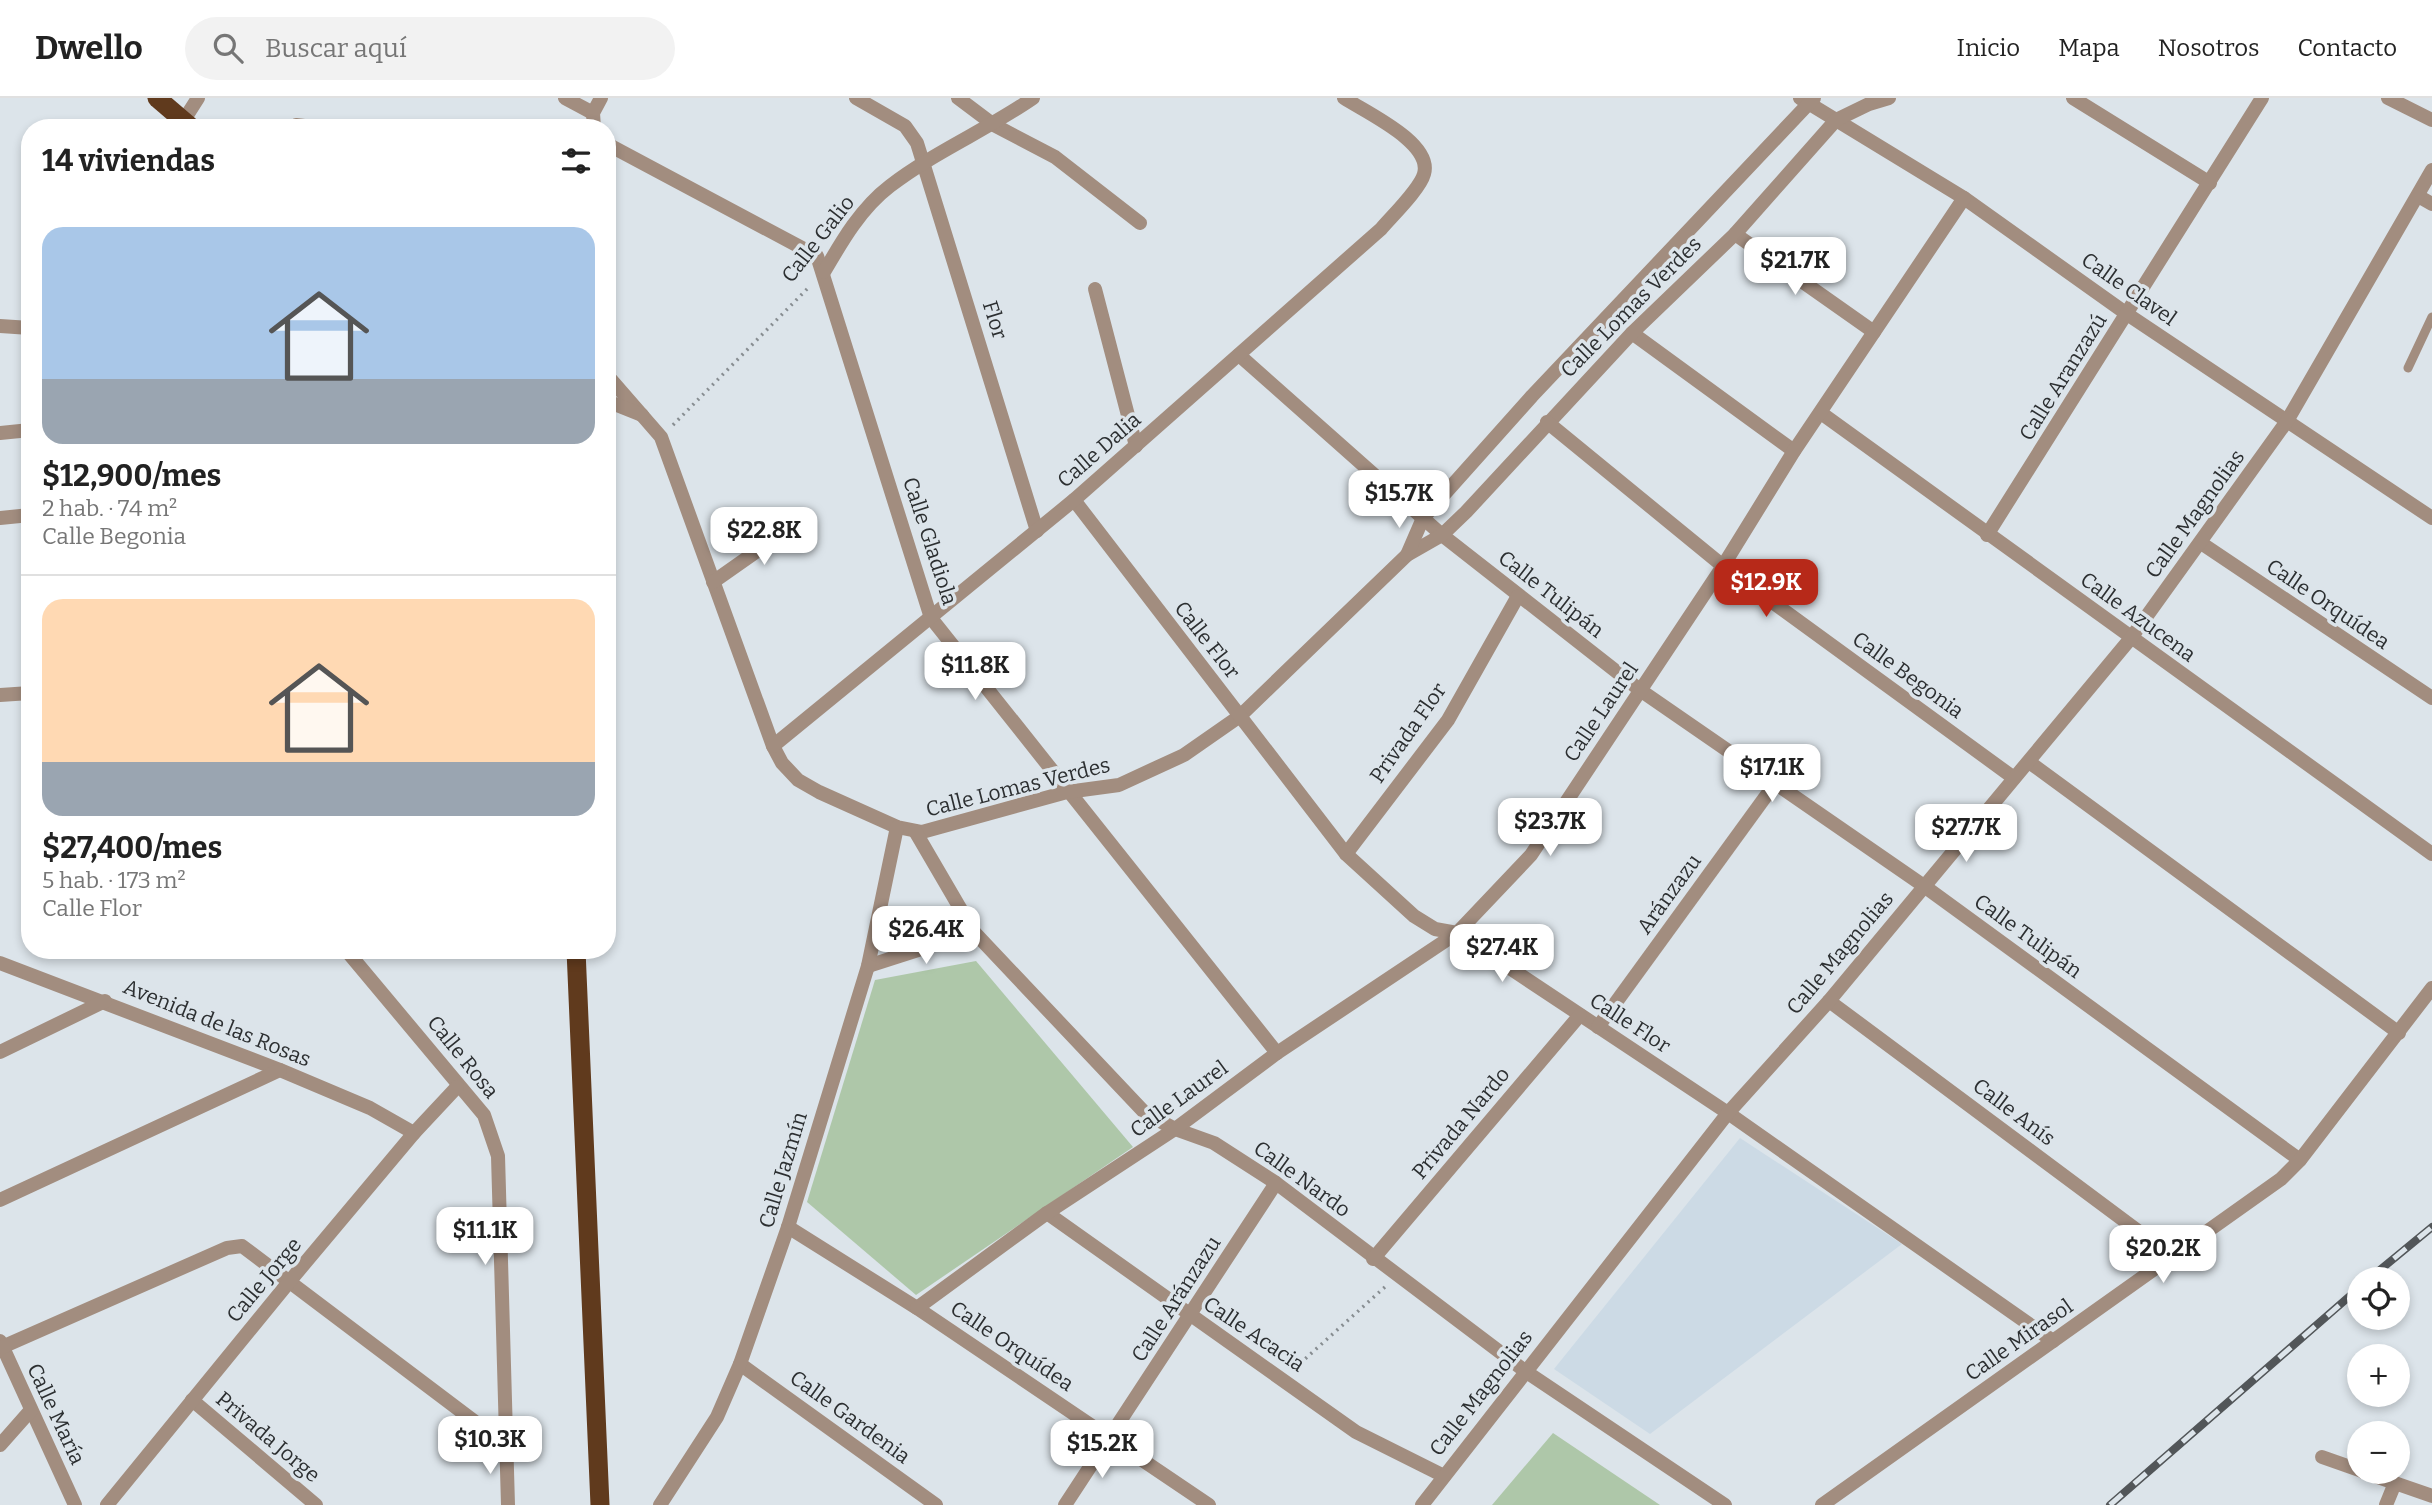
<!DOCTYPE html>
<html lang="es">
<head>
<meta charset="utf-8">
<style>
	:root { --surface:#fff; --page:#f2f2f2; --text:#222; --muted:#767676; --line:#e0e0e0; --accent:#b72919 }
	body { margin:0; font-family:Bitter,serif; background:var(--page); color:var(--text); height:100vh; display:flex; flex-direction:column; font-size:26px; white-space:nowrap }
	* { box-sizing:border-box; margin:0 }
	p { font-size:23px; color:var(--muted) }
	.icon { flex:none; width:38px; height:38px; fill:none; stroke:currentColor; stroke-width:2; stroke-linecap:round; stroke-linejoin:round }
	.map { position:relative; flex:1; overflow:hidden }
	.sheet { position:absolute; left:21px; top:21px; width:595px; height:840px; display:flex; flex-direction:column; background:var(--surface); border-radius:28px; box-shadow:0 4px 10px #0003 }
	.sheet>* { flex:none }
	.tools { position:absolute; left:2347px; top:1169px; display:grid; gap:14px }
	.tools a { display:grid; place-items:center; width:63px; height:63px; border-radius:50%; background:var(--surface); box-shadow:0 4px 10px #0003; font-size:35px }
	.price { position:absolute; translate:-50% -60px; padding:0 16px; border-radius:14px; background:#fff; color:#222; font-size:23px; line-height:46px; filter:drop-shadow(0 2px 4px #0008) }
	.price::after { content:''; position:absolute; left:50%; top:42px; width:21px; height:16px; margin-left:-10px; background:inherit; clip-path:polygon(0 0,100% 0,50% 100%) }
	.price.current { background:var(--accent); color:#fff }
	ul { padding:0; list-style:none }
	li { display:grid; align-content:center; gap:14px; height:371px; padding:0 21px }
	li+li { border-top:2px solid var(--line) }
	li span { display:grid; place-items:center; height:217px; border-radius:21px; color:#555 }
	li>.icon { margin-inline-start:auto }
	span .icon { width:126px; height:126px; fill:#fffc; stroke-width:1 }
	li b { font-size:30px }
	h2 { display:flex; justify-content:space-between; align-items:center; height:84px; padding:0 21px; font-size:30px }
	header { display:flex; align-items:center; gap:42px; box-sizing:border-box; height:98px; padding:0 35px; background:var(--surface); border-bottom:2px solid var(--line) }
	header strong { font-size:33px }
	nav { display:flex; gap:38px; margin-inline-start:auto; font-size:24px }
	.search { width:490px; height:63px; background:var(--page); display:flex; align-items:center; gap:18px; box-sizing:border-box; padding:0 24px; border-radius:38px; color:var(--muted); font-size:26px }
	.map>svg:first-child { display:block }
</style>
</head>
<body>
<header>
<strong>Dwello</strong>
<div class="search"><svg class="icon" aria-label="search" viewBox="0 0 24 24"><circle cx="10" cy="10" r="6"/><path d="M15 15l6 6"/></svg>Buscar aquí</div>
<nav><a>Inicio</a><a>Mapa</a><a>Nosotros</a><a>Contacto</a></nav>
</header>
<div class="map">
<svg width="2432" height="1407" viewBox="0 0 2432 1407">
	<rect width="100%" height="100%" fill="#dce4ea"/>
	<polygon fill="#ccdae5" points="1740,1040 1902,1146 1650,1336 1554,1271"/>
	<g fill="#aec7a9">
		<polygon points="976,863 1133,1049 916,1197 807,1104 875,882"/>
		<polygon points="1553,1335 1660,1407 1492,1407"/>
	</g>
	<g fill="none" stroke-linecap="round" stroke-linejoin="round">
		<g stroke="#878d91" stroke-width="3.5" stroke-dasharray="2 5" stroke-linecap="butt">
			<polyline points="673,327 810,188"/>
			<polyline points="1295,1270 1386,1188"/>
		</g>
		<polyline stroke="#a28d7f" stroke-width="9" points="2408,270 2432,219"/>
		<g stroke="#a28d7f" stroke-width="14">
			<polyline points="565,0 593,15"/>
			<polyline points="856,0 905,28 917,45 1037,433"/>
			<polyline points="958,0 994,27 1055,59 1140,125"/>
			<polyline points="1800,0 1964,100 2127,216 2432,420"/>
			<polyline points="2073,0 2210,85"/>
			<polyline points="2388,0 2432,22"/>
			<polyline points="184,22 198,0"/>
			<polyline points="296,27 321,30"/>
			<polyline points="594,30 593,15 601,0"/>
			<polyline points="607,46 817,158 931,520 1277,955"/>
			<polyline points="2418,98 2432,106"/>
			<polyline points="1735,136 1874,234"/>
			<path d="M 824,174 C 842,143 861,110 890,88 C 934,54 987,32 1033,0"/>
			<polyline points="1095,191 1136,348"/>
			<polyline points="0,228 30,230"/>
			<polyline points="1632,235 1794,353"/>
			<polyline points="1239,257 1442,437 1640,592 1924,788 2300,1062"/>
			<polyline points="607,277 661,339 773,648 782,665 798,682 819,694 897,729 922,734 1067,694 1119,687 1184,657 1240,618 1407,457 1442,437 1466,414 1632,235 1735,136 1836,22 1869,6 1889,0"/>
			<polyline points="607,303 642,317"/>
			<polyline points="1821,315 2432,756"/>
			<polyline points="1547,324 1723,468 2014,680"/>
			<polyline points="0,335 30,332"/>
			<polyline points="1074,402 1346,756 1414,818 1435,831 1457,835 1728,1015 2053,1243"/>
			<polyline points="0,420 30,417"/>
			<polyline points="1987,437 2262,0"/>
			<polyline points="2201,445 2432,600"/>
			<polyline points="1407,457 1423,420 1532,298 1814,0"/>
			<polyline points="713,484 794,427"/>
			<polyline points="0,597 30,595"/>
			<path d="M 773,648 L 1074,402 L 1381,131 C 1392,118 1420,91 1424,76 C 1433,45 1367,15 1344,0"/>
			<polyline points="2029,664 2399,935"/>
			<polyline points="915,733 974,834 1145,1015 1175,1031 1214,1045 1276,1085 1525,1273 1725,1407"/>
			<polyline points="1346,756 1448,622 1518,498"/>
			<polyline points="346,852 484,1017 498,1058 508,1407"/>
			<polyline points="0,865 280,972 370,1010 414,1035"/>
			<polyline points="868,868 974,834"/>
			<polyline points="1829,903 2173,1159"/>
			<polyline points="1598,929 1774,687"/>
			<polyline points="0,954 105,903"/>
			<polyline points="0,1102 280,972"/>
			<polyline points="1047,1115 1356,1334 1444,1378"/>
			<polyline points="788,1129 917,1210 1209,1407"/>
			<polyline points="1373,1161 1580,917"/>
			<polyline points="917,1210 1047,1115 1175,1031 1277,955 1457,835 1531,757 1723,468 1794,353 1964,100"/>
			<polyline points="0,1243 75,1407"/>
			<polyline points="2,1249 227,1150 242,1148 507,1348"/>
			<polyline points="740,1266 936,1407"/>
			<polyline points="192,1302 316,1407"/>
			<polyline points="0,1347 31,1312"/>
			<polyline points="2322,1359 2359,1372"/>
			<polyline points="2363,1374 2432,1398"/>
			<polyline points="107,1407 289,1184 414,1035 457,989"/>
			<polyline points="660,1407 717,1319 740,1266 788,1129 868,868 897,729"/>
			<polyline points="1065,1407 1276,1085"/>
			<polyline points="1422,1407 1728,1015 1829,903 2131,540 2287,323 2432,72"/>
			<polyline points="1822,1407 2281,1081 2300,1062 2432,890"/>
			<polyline points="2386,1407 2395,1385"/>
		</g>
		<g stroke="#603a1d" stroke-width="19">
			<polyline points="157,0 192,30"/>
			<polyline points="576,852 600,1407"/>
		</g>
		<g stroke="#525659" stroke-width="8">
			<g id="rail">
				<polyline points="2369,1181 2432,1129"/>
				<polyline points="2110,1407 2359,1190"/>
			</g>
		</g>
		<use href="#rail" stroke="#dce4ea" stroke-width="5" stroke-dasharray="16" stroke-linecap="butt"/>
	</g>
	<g text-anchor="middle" stroke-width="7" stroke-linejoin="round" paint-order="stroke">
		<g font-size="21" fill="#2c2f31" stroke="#dce4ea">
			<text transform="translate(818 141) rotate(-52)" y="7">Calle Galio</text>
			<text transform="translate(2129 191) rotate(35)" y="7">Calle Clavel</text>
			<text transform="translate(1631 209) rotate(-45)" y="7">Calle Lomas Verdes</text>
			<text transform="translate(995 222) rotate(73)" y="7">Flor</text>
			<text transform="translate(2063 279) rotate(-58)" y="7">Calle Aranzazú</text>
			<text transform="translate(1099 352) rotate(-41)" y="7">Calle Dalia</text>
			<text transform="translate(2195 416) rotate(-54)" y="7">Calle Magnolias</text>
			<text transform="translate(930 443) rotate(72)" y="7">Calle Gladiola</text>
			<text transform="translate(1551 496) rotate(38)" y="7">Calle Tulipán</text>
			<text transform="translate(2328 506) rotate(34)" y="7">Calle Orquídea</text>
			<text transform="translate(2138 519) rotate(36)" y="7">Calle Azucena</text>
			<text transform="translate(1207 542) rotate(52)" y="7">Calle Flor</text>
			<text transform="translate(1908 577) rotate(36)" y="7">Calle Begonia</text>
			<text transform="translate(1601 614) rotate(-56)" y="7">Calle Laurel</text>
			<text transform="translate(1408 635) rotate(-55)" y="7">Privada Flor</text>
			<text transform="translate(1018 689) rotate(-14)" y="7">Calle Lomas Verdes</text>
			<text transform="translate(1669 796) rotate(-54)" y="7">Aránzazu</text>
			<text transform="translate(2028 838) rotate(36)" y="7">Calle Tulipán</text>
			<text transform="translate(1840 855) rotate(-50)" y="7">Calle Magnolias</text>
			<text transform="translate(217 925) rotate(22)" y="7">Avenida de las Rosas</text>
			<text transform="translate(1630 925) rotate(33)" y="7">Calle Flor</text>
			<text transform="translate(463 959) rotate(51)" y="7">Calle Rosa</text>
			<text transform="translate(1179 1001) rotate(-36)" y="7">Calle Laurel</text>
			<text transform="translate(2014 1014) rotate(37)" y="7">Calle Anís</text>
			<text transform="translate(1461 1025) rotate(-50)" y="7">Privada Nardo</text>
			<text transform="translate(783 1072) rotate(-73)" y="7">Calle Jazmín</text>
			<text transform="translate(1302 1081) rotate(36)" y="7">Calle Nardo</text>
			<text transform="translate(264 1182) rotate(-50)" y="7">Calle Jorge</text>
			<text transform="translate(1176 1201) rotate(-57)" y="7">Calle Aránzazu</text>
			<text transform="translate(1254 1236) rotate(34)" y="7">Calle Acacia</text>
			<text transform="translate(2019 1242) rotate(-35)" y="7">Calle Mirasol</text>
			<text transform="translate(1012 1248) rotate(34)" y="7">Calle Orquídea</text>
			<text transform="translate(1481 1295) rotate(-52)" y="7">Calle Magnolias</text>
			<text transform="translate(56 1316) rotate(65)" y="7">Calle María</text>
			<text transform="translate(850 1319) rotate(36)" y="7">Calle Gardenia</text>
			<text transform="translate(268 1339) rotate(40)" y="7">Privada Jorge</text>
		</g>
	</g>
</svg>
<div class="tools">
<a><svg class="icon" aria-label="locate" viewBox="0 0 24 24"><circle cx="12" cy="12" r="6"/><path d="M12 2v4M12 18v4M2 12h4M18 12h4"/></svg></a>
<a>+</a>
<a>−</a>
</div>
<b class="price" style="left:1795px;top:199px">$21.7K</b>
<b class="price" style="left:1399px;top:432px">$15.7K</b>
<b class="price" style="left:764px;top:469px">$22.8K</b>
<b class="price current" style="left:1766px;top:521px">$12.9K</b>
<b class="price" style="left:975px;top:604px">$11.8K</b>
<b class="price" style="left:1772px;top:706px">$17.1K</b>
<b class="price" style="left:1550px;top:760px">$23.7K</b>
<b class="price" style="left:1966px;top:766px">$27.7K</b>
<b class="price" style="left:926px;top:868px">$26.4K</b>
<b class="price" style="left:1502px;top:886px">$27.4K</b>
<b class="price" style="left:485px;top:1169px">$11.1K</b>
<b class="price" style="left:2163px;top:1187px">$20.2K</b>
<b class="price" style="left:490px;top:1378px">$10.3K</b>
<b class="price" style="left:1102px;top:1382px">$15.2K</b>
<section class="sheet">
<h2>14 viviendas<svg class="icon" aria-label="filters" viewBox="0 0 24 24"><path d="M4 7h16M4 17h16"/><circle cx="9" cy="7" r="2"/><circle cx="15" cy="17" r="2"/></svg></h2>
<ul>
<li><span style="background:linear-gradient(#a9c7e8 70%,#9aa5b1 0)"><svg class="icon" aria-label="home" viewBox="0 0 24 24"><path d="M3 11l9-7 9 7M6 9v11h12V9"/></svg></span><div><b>$12,900/mes</b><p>2 hab. · 74 m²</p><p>Calle Begonia</p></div></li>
<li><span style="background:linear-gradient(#ffd9b3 75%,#9aa5b1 0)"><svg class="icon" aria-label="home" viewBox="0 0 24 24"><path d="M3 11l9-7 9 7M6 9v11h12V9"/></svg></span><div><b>$27,400/mes</b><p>5 hab. · 173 m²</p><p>Calle Flor</p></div></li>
</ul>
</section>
</div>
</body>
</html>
